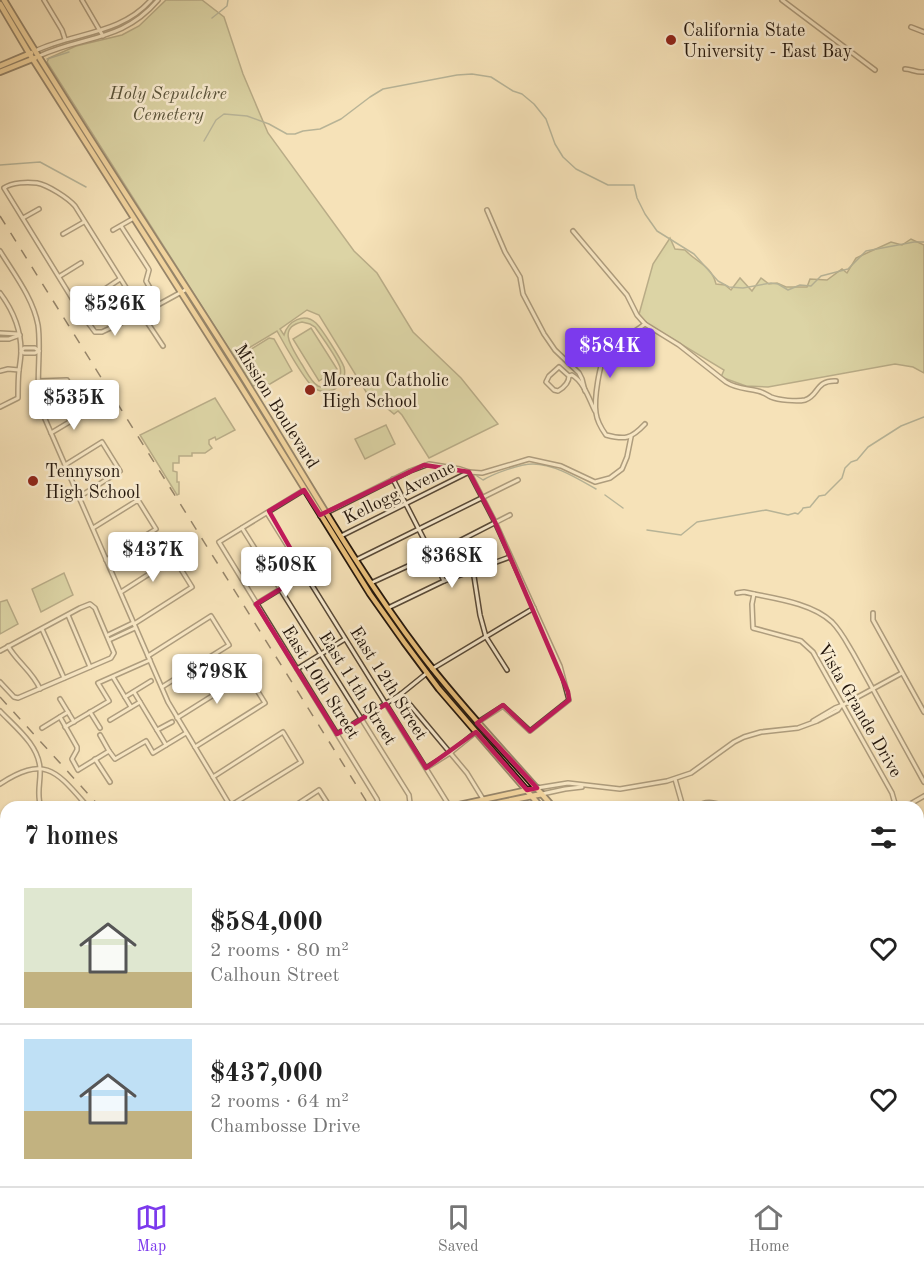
<!DOCTYPE html>
<html lang="en">
<head>
<meta charset="utf-8">
<style>
	:root { --surface:#fff; --page:#f6f6f6; --text:#222; --muted:#767676; --line:#e0e0e0; --accent:#7c3aed }
	body { margin:0; font-family:"Old Standard TT",serif; background:var(--page); color:var(--text); height:100vh; display:flex; flex-direction:column; font-size:22px; white-space:nowrap }
	* { box-sizing:border-box; margin:0 }
	p { font-size:20px; color:var(--muted) }
	.icon { flex:none; width:33px; height:33px; fill:none; stroke:currentColor; stroke-width:2; stroke-linecap:round; stroke-linejoin:round }
	.map { position:relative; flex:1; overflow:hidden }
	.panel { position:absolute; left:0px; top:801px; width:924px; height:386px; display:flex; flex-direction:column; background:var(--surface); border-radius:18px 18px 0 0; box-shadow:0 2px 4px #0004 }
	.panel>* { flex:none }
	.price { position:absolute; translate:-50% -51px; padding:0 14px; border-radius:6px; background:#fff; color:#222; font-size:20px; line-height:39px; filter:drop-shadow(0 2px 3px #0008) }
	.price::after { content:''; position:absolute; left:50%; top:36px; width:18px; height:14px; margin-left:-9px; background:inherit; clip-path:polygon(0 0,100% 0,50% 100%) }
	.price.selected { background:var(--accent); color:#fff }
	ul { padding:0; list-style:none }
	li { display:flex; align-items:center; gap:18px; height:150px; padding:0 24px }
	li+li { border-top:2px solid var(--line) }
	li span { display:grid; place-items:center; flex:none; width:168px; height:120px; border-radius:0px; color:#555 }
	li>.icon { margin-inline-start:auto }
	span .icon { width:72px; height:72px; fill:#fffc; stroke-width:1 }
	li b { font-size:26px }
	h2 { display:flex; justify-content:space-between; align-items:center; height:72px; padding:0 24px; font-size:26px }
	.tabs { display:flex; justify-content:space-around; align-items:center; height:84px; border-top:2px solid var(--line); background:var(--surface); font-size:16px; color:var(--muted) }
	.tabs a { display:grid; justify-items:center; gap:3px }
	.tabs .selected { color:var(--accent) }
	.map>svg:first-child { display:block }
</style>
</head>
<body>
<div class="map">
<svg width="924" height="1186" viewBox="0 0 924 1186">
	<rect width="100%" height="100%" fill="#f6e2b8"/>
	<filter id="stains"><feTurbulence type="fractalNoise" baseFrequency=".00333" numOctaves="4"/><feColorMatrix values="0 0 0 0 .2 0 0 0 0 .09 0 0 0 0 .02 0 0 0 .5 -.17"/></filter>
	<radialGradient id="worn" r=".72"><stop offset=".6" stop-color="#630" stop-opacity="0"/><stop offset="1" stop-color="#630" stop-opacity=".3"/></radialGradient>
	<g fill="#bdc38e" stroke="#706c4d" stroke-width="1.5" fill-rule="evenodd">
		<path d="M 166,0 L 202,0 L 224,17 L 243,74 L 268,133 L 354,251 L 377,273 L 413,332 L 461,378 L 498,424 L 429,458 L 402,415 L 398,411 L 394,414 L 370,394 L 368,395 L 319,315 L 307,310 L 280,329 L 284,335 C 288,321 304,312 316,323 C 322,329 341,359 344,367 C 345,371 345,376 343,380 C 341,385 337,388 333,390 C 327,392 321,392 315,389 C 306,383 283,342 277,331 L 234,357 L 47,62 L 49,58 L 76,46 L 122,35 L 139,26 ZM 302,322 L 310,324 L 315,327 C 322,337 336,356 340,367 C 342,375 339,383 331,387 C 327,388 322,388 318,386 C 310,381 306,370 301,363 C 293,349 276,328 302,322 Z"/>
		<path d="M 670,238 L 675,249 L 685,250 C 697,263 711,265 716,284 L 725,285 L 731,290 L 740,278 L 752,291 L 761,278 L 769,284 L 777,283 L 786,287 L 807,287 L 810,279 L 827,280 L 842,269 L 847,273 L 856,258 L 891,242 L 902,245 L 911,239 L 924,245 L 924,373 L 913,367 L 895,364 L 768,387 L 746,386 L 721,377 L 724,370 L 638,318 L 653,264 Z"/>
		<polygon points="311,328 337,369 319,381 293,339"/>
		<polygon points="269,338 274,339 292,371 270,384 252,386 235,359"/>
		<polygon points="215,398 235,430 216,440 215,437 209,440 209,444 212,448 205,453 192,453 192,456 179,456 179,463 173,463 173,471 177,472 177,482 179,482 179,494 177,495 140,435"/>
		<polygon points="386,425 395,444 365,459 355,439"/>
		<polygon points="64,573 73,595 41,612 32,589"/>
		<polygon points="7,600 18,624 0,634 0,602"/>
	</g>
	<g fill="none" stroke-linecap="round" stroke-linejoin="round">
		<g stroke="#6c7b6e" stroke-width="1.5">
			<polyline points="212,18 227,6 228,0"/>
			<polyline points="47,59 69,52"/>
			<polyline points="204,141 216,120 224,114 247,116 269,124 287,134 295,134 303,131 320,129 341,119 370,97 383,89 457,75 472,74 491,77 513,91 522,94 534,104 546,119 555,144 563,157 576,169 608,185 634,185 637,198 645,214 657,231 694,254 718,281 729,287 743,288 771,283 778,284 788,290 800,285 811,286 821,276 848,269 866,251 914,242 924,242"/>
			<polyline points="0,165 40,162 86,187"/>
			<path d="M 477,476 L 483,480 C 495,473 520,464 533,464 C 555,464 578,479 596,489"/>
			<polyline points="605,495 623,508"/>
			<polyline points="647,530 681,535 697,522 766,510 788,515 795,513 798,514 802,510 803,508 810,507 819,496 825,495 842,478 845,468 851,462 857,460 868,447 901,426 924,417"/>
			<polyline points="452,1180 457,1186"/>
			<polyline points="608,1180 612,1186"/>
		</g>
		<g stroke="#584937" stroke-width="6">
			<g id="minor">
				<polyline points="44,0 62,30 65,39"/>
				<polyline points="82,0 103,36"/>
				<polyline points="782,0 875,70"/>
				<polyline points="911,27 924,32"/>
				<path d="M 35,51 C 75,32 120,35 151,0"/>
				<path d="M 39,56 C 85,35 122,42 158,0"/>
				<path d="M 905,69 C 911,69 917,73 924,72"/>
				<polyline points="487,210 505,252 520,277 523,294 544,334 555,350 579,373 582,379 585,391"/>
				<polyline points="23,218 39,209"/>
				<polyline points="121,226 148,268 149,270 146,281 159,304"/>
				<polyline points="113,230 134,218"/>
				<path d="M 573,231 L 627,295 L 637,315 L 645,324 L 679,345 L 726,382 C 737,389 746,388 758,391 C 763,392 767,395 771,397 C 778,400 797,402 805,400 C 819,396 815,380 836,381"/>
				<polyline points="63,234 84,222"/>
				<path d="M 0,251 C 14,274 33,298 38,325 C 42,352 34,388 42,412 L 168,702 L 231,807"/>
				<polyline points="60,276 81,263"/>
				<path d="M 0,293 C 12,309 21,330 21,351 C 21,357 20,363 19,370 C 18,379 18,389 18,398 L 0,407"/>
				<polyline points="99,293 120,279"/>
				<polyline points="0,333 18,334"/>
				<polyline points="0,339 9,339 20,335"/>
				<path d="M 163,346 L 143,316 L 142,313 L 75,206 C 68,198 48,185 37,183 C 28,182 12,182 4,188 L 81,313 L 95,332 L 102,332 L 142,313 L 145,312 L 187,289"/>
				<polyline points="22,350 24,348 35,348 39,351"/>
				<polyline points="21,351 24,353 35,353 39,351"/>
				<polyline points="0,371 8,369 19,370"/>
				<path d="M 569,376 C 569,383 563,388 558,391 L 554,390 L 546,382 L 549,376 L 559,367 L 569,376 L 572,375 C 584,382 589,399 595,411"/>
				<polyline points="39,381 67,380 86,412 51,433"/>
				<path d="M 645,424 C 631,439 625,440 606,435 C 601,428 597,421 596,413 C 594,400 599,362 607,353 C 618,341 633,333 645,324"/>
				<polyline points="65,465 102,442 120,471 79,497"/>
				<polyline points="393,479 432,555 444,581"/>
				<polyline points="304,490 219,542 377,799 379,806"/>
				<polyline points="267,513 450,807"/>
				<polyline points="320,516 410,471 429,464 460,469 469,472 482,473 529,459 561,466 595,482 610,478 622,469 627,457 631,437"/>
				<polyline points="93,528 138,500 156,529 106,560"/>
				<polyline points="242,528 409,795 410,803"/>
				<polyline points="341,536 469,472 495,522 560,666 569,700 530,731 503,706 478,722"/>
				<polyline points="356,560 518,480"/>
				<polyline points="473,570 480,615 486,637 507,670"/>
				<polyline points="371,583 432,555 510,515"/>
				<polyline points="121,592 174,558 192,587 134,624"/>
				<path d="M 737,593 L 744,592 C 771,598 811,602 832,622 C 841,631 847,643 853,653 L 924,782"/>
				<polyline points="754,594 752,604 753,628 801,641 813,652 892,793 896,807"/>
				<polyline points="256,604 305,574"/>
				<polyline points="388,608 444,581 510,557"/>
				<polyline points="873,613 873,620 924,712"/>
				<polyline points="68,615 90,667"/>
				<polyline points="42,629 64,678"/>
				<polyline points="108,635 133,623"/>
				<polyline points="109,640 135,628"/>
				<path d="M 8,646 C 17,662 33,672 40,689"/>
				<polyline points="0,651 80,608 90,604 95,608 114,653 111,658 18,698 14,697 0,682"/>
				<polyline points="148,656 211,616 229,645 162,687"/>
				<polyline points="297,669 345,639"/>
				<polyline points="432,669 534,608"/>
				<polyline points="113,677 131,707"/>
				<polyline points="134,692 166,745"/>
				<polyline points="401,694 467,773 483,799"/>
				<polyline points="125,697 151,681"/>
				<polyline points="60,699 74,722"/>
				<path d="M 0,711 C 15,727 39,745 40,769 C 41,782 36,794 41,807"/>
				<polyline points="90,712 100,728"/>
				<polyline points="60,717 77,747 77,750 72,759 78,770 109,751 115,759 146,741 153,753 186,733"/>
				<polyline points="177,718 247,674 265,703 195,747"/>
				<polyline points="110,720 140,702"/>
				<polyline points="813,721 835,708 843,705 902,673"/>
				<polyline points="65,727 109,701 98,683 150,660"/>
				<polyline points="42,728 68,712"/>
				<polyline points="157,730 172,722"/>
				<polyline points="337,734 401,694 427,673"/>
				<polyline points="100,735 109,751"/>
				<polyline points="95,759 110,782"/>
				<polyline points="426,768 450,753 476,732"/>
				<polyline points="213,777 283,732 301,762 230,806"/>
				<polyline points="675,779 683,807"/>
				<path d="M 0,784 C 46,754 57,772 88,807"/>
				<polyline points="537,788 568,783 620,789 667,781 691,773 734,742 744,737 761,732 798,728 817,721 838,710 840,707"/>
				<polyline points="542,794 565,789 582,787"/>
				<polyline points="293,807 319,790 330,807"/>
				<polyline points="522,807 523,807"/>
				<path d="M 698,807 C 707,798 719,805 731,807"/>
				<polyline points="905,807 924,796"/>
				<polyline points="0,842 6,853"/>
				<polyline points="918,858 924,866"/>
				<polyline points="0,926 6,937"/>
				<polyline points="918,927 924,927"/>
				<polyline points="918,945 924,945"/>
				<polyline points="918,954 924,954"/>
				<polyline points="918,972 924,972"/>
				<polyline points="918,992 924,992"/>
				<polyline points="918,1032 924,1016"/>
				<polyline points="918,1076 924,1087"/>
				<polyline points="0,1086 6,1083"/>
				<polyline points="918,1090 920,1089"/>
				<polyline points="918,1108 920,1111 918,1114"/>
				<polyline points="0,1124 6,1122"/>
				<polyline points="918,1131 924,1127"/>
				<polyline points="0,1133 6,1149"/>
				<polyline points="18,1180 20,1186"/>
				<polyline points="55,1180 57,1186"/>
				<polyline points="199,1180 203,1186"/>
				<polyline points="251,1180 254,1186"/>
				<polyline points="342,1180 342,1183"/>
				<polyline points="382,1180 386,1186"/>
				<polyline points="522,1180 526,1186"/>
				<polyline points="624,1180 629,1186"/>
				<polyline points="718,1180 723,1186"/>
				<polyline points="809,1180 814,1186"/>
				<polyline points="285,1181 286,1180"/>
				<polyline points="628,1185 633,1180"/>
				<polyline points="73,1186 88,1180"/>
				<polyline points="172,1186 181,1180"/>
				<polyline points="394,1186 401,1180"/>
				<polyline points="656,1186 662,1180"/>
				<polyline points="854,1186 860,1180"/>
			</g>
		</g>
		<g stroke="#23160c" stroke-width="8">
			<g id="major">
				<path d="M 4,0 C 76,120 153,235 228,353 C 292,453 349,559 421,654 C 462,708 509,756 553,807"/>
				<polyline points="0,4 29,53 240,385 370,594 404,642 439,689 541,807"/>
				<polyline points="0,66 31,53"/>
				<polyline points="0,72 35,58"/>
				<polyline points="450,807 537,788"/>
				<polyline points="478,807 542,794"/>
				<polyline points="0,993 6,989"/>
				<polyline points="0,999 6,996"/>
				<polyline points="874,1180 879,1186"/>
				<polyline points="883,1180 888,1186"/>
				<polyline points="765,1186 771,1180"/>
				<polyline points="773,1186 779,1180"/>
			</g>
		</g>
		<use href="#minor" stroke="#f9ecd1" stroke-width="3"/>
		<use href="#major" stroke="#ebc17c" stroke-width="4.5"/>
		<g stroke="#23160c" stroke-width="1.5" stroke-dasharray="10 10" stroke-linecap="butt">
			<polyline points="0,216 370,807"/>
			<polyline points="0,697 100,807"/>
			<polyline points="439,1180 444,1186"/>
			<polyline points="592,1180 594,1186"/>
		</g>
	</g>
	<path d="M0 0H924V1186H0ZM 424,465 L 469,472 L 495,522 L 568,692 L 569,700 L 530,731 L 503,705 L 477,723 L 537,788 L 527,790 L 476,732 L 426,768 L 386,704 L 337,734 L 256,604 L 305,574 L 269,511 L 304,490 L 320,515 Z" fill="#f6e2b8" fill-opacity=".55" fill-rule="evenodd"/>
	<path fill="none" stroke="#c2185b" stroke-width="4.5" stroke-linejoin="round" d="M 424,465 L 469,472 L 495,522 L 568,692 L 569,700 L 530,731 L 503,705 L 477,723 L 537,788 L 527,790 L 476,732 L 426,768 L 386,704 L 337,734 L 256,604 L 305,574 L 269,511 L 304,490 L 320,515 Z"/>
	<g fill="#8f2418" stroke="#f9ecd1" stroke-width="2">
		<circle cx="671" cy="40" r="6"/>
		<circle cx="310" cy="390" r="6"/>
		<circle cx="33" cy="481" r="6"/>
	</g>
	<g text-anchor="middle" stroke-width="5" stroke-linejoin="round" paint-order="stroke">
		<g font-size="18" fill="#23160c" stroke="#f9ecd1" text-anchor="start">
			<text x="683" y="36">California State<tspan x="683" dy="21">University - East Bay</tspan></text>
			<text x="322" y="386">Moreau Catholic<tspan x="322" dy="21">High School</tspan></text>
			<text x="45" y="477">Tennyson<tspan x="45" dy="21">High School</tspan></text>
		</g>
		<g font-size="18" font-style="italic" fill="#59533a" stroke="#f9ecd1">
			<text x="168" y="99">Holy Sepulchre<tspan x="168" dy="21">Cemetery</tspan></text>
		</g>
		<g font-size="18" fill="#23160c" stroke="#f9ecd1">
			<text transform="translate(277 406) rotate(58)" y="6">Mission Boulevard</text>
			<text transform="translate(399 492) rotate(-26)" y="6">Kellogg Avenue</text>
			<text transform="translate(321 682) rotate(58)" y="6">East 10th Street</text>
			<text transform="translate(389 683) rotate(58)" y="6">East 12th Street</text>
			<text transform="translate(358 688) rotate(58)" y="6">East 11th Street</text>
			<text transform="translate(860 710) rotate(60)" y="6">Vista Grande Drive</text>
		</g>
	</g>
	<rect width="100%" height="100%" filter="url(#stains)"/>
	<rect width="100%" height="100%" fill="url(#worn)"/>
</svg>
<b class="price" style="left:115px;top:337px">$526K</b>
<b class="price selected" style="left:610px;top:379px">$584K</b>
<b class="price" style="left:74px;top:431px">$535K</b>
<b class="price" style="left:153px;top:583px">$437K</b>
<b class="price" style="left:452px;top:589px">$368K</b>
<b class="price" style="left:286px;top:598px">$508K</b>
<b class="price" style="left:217px;top:705px">$798K</b>
<section class="panel">
<h2>7 homes<svg class="icon" aria-label="filters" viewBox="0 0 24 24"><path d="M4 7h16M4 17h16"/><circle cx="9" cy="7" r="2"/><circle cx="15" cy="17" r="2"/></svg></h2>
<ul>
<li><span style="background:linear-gradient(#dfe7d0 70%,#c2b280 0)"><svg class="icon" aria-label="home" viewBox="0 0 24 24"><path d="M3 11l9-7 9 7M6 9v11h12V9"/></svg></span><div><b>$584,000</b><p>2 rooms · 80 m²</p><p>Calhoun Street</p></div><svg class="icon" aria-label="heart" viewBox="0 0 24 24"><path d="M12 20l-8-8c-3-5 5-10 8-4 3-6 11-1 8 4z"/></svg></li>
<li><span style="background:linear-gradient(#bfe0f5 60%,#c2b280 0)"><svg class="icon" aria-label="home" viewBox="0 0 24 24"><path d="M3 11l9-7 9 7M6 9v11h12V9"/></svg></span><div><b>$437,000</b><p>2 rooms · 64 m²</p><p>Chambosse Drive</p></div><svg class="icon" aria-label="heart" viewBox="0 0 24 24"><path d="M12 20l-8-8c-3-5 5-10 8-4 3-6 11-1 8 4z"/></svg></li>
</ul>
</section>
</div>
<nav class="tabs">
<a class="selected"><svg class="icon" aria-label="map" viewBox="0 0 24 24"><path d="M3 6l6-2 6 2 6-2v14l-6 2-6-2-6 2zM9 4v14M15 6v14"/></svg>Map</a>
<a><svg class="icon" aria-label="saved" viewBox="0 0 24 24"><path d="M7 4h10v16l-5-4-5 4z"/></svg>Saved</a>
<a><svg class="icon" aria-label="home" viewBox="0 0 24 24"><path d="M3 11l9-7 9 7M6 9v11h12V9"/></svg>Home</a>
</nav>
</body>
</html>
